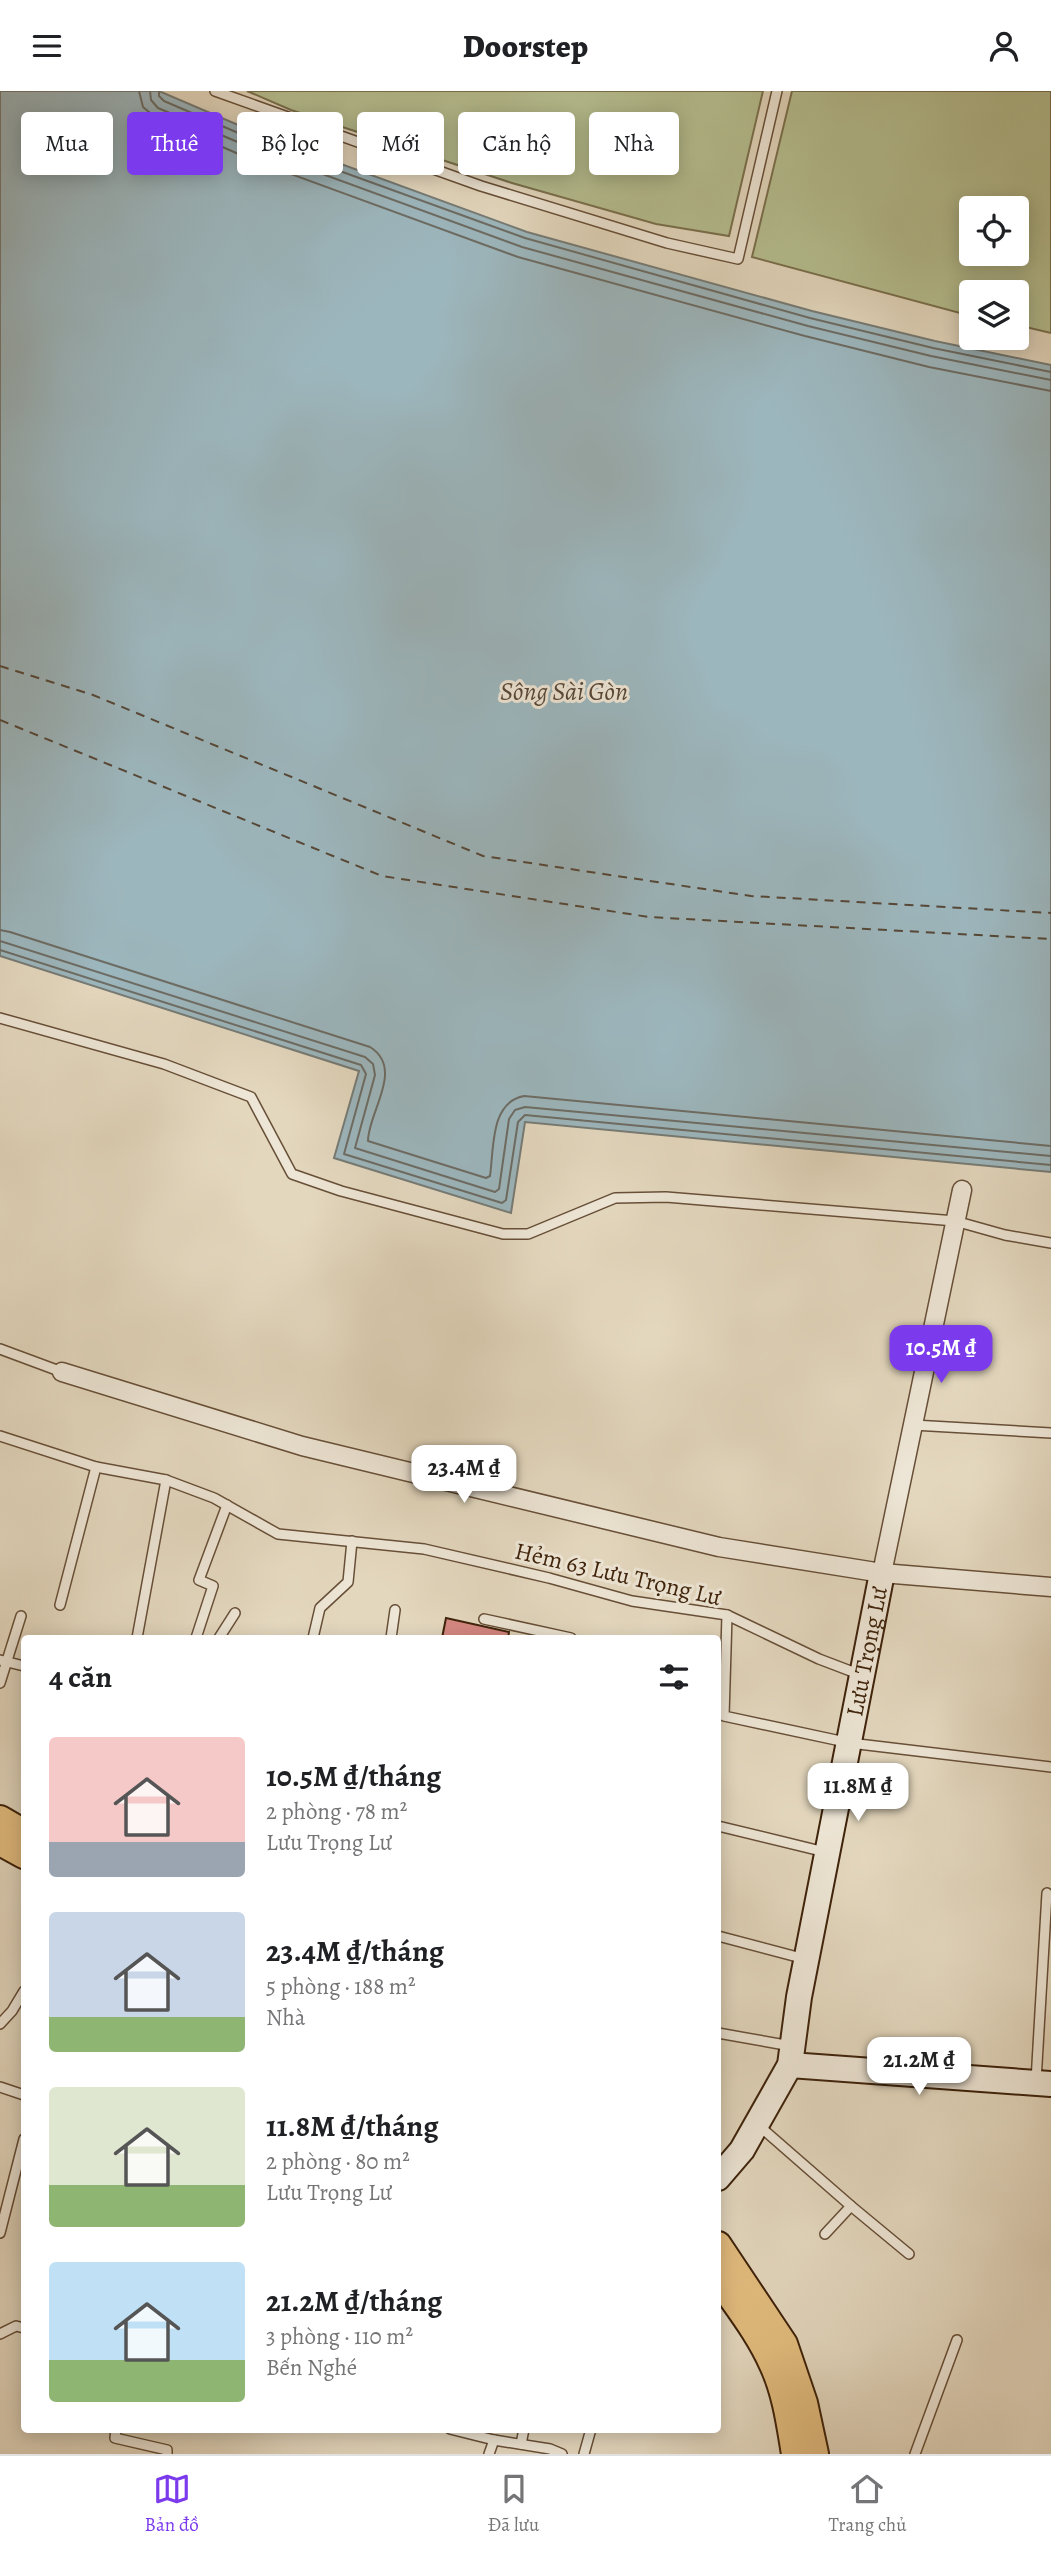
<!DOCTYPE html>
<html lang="vi">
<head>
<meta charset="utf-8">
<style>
	:root { --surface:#fff; --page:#f2f2f2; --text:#202124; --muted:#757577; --line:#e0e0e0; --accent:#7c3aed }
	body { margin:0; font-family:Alegreya,serif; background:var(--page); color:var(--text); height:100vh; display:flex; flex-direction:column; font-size:26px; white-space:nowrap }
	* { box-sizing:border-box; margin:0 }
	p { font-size:23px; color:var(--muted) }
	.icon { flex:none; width:38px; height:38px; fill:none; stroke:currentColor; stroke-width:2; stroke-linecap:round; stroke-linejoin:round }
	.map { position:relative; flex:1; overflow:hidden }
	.side { position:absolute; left:21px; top:1544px; width:700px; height:798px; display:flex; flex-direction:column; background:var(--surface); border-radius:7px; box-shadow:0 4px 18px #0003 }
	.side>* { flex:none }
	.hud { position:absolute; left:21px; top:21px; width:700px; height:63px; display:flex; gap:14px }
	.tools { position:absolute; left:959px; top:105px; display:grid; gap:14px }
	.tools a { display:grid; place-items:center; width:70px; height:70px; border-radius:7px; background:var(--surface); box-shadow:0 4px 18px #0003; font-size:35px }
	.price { position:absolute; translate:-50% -60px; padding:0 16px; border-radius:14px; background:#fff; color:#222; font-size:23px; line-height:46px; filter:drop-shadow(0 2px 4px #0008) }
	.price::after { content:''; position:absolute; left:50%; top:42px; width:21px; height:16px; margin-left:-10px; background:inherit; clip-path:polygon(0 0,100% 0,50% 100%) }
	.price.on { background:var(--accent); color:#fff }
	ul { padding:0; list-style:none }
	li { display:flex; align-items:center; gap:21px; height:175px; padding:0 28px }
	li span { display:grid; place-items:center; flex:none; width:196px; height:140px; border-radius:7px; color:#555 }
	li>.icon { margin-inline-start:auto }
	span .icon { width:84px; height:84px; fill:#fffc; stroke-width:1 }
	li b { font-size:30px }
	h2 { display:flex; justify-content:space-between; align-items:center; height:84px; padding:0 28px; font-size:30px }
	.pill { padding:0 24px; border-radius:7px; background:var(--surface); box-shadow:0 4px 18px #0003; font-size:24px; line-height:63px }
	.pill.on { background:var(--accent); color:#fff }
	header { display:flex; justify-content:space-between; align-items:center; height:91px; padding:0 28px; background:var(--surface); font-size:32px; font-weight:800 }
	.menu { display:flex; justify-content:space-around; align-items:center; height:98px; border-top:2px solid var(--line); background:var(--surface); font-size:19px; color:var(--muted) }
	.menu a { display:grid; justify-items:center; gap:4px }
	.menu .on { color:var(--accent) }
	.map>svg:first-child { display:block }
</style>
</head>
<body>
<header><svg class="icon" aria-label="menu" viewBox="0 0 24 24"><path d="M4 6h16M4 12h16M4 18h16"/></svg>Doorstep<svg class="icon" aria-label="person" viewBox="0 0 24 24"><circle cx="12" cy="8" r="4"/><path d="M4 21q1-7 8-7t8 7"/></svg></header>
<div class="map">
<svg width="1051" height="2363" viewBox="0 0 1051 2363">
	<rect width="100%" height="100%" fill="#e3d7be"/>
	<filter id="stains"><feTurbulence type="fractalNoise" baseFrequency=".00286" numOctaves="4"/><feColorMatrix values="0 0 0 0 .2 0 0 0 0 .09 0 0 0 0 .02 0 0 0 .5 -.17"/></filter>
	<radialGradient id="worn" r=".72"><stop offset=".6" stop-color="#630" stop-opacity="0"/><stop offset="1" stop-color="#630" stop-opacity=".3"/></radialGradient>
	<g fill="#b5be90" stroke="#7a704d" stroke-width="2" fill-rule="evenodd">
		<polygon points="247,0 763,0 729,145 656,133 512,92 291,19"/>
		<path d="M 792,0 L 1051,0 L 1051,242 L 1017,234 L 1017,201 L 971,201 L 971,225 L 752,166 ZM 971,117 L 1017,117 L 1017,163 L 971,163 Z"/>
	</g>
	<polygon fill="#9cb6bd" stroke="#767b75" stroke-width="2" points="0,0 159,0 259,43 527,141 812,220 935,250 1051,274 1051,1081 525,1031 511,1122 334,1067 359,980 0,865"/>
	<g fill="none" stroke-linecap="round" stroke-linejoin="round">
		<g stroke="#6d6c64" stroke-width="2">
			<polyline points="139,0 143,16 156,27 250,68 518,166 805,245 929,276 1051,300"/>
			<polyline points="150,0 151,9 158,17 254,58 522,156 808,235 931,265 1051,289"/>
			<polyline points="159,0 159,5 164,10 257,50 525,147 810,227 933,257 1051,281"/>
			<path d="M 0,839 L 10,841 L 370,956 C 405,978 368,1021 368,1050 L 486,1087 L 490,1085 C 494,1058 490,1011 524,1005 L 1051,1055"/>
			<polyline points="0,850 365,966 373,973 375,984 355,1057 495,1101 499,1098 509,1028 515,1019 525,1016 1051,1065"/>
			<polyline points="0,859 361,974 366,983 344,1063 502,1112 506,1109 518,1031 525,1024 1051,1074"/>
		</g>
		<g stroke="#564737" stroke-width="2" stroke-dasharray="9 7" stroke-linecap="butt">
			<polyline points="0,575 93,604 483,765 751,805 1051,822"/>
			<polyline points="0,629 382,785 649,826 1051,848"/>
		</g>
	</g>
	<polygon fill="#d68882" stroke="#3e220a" stroke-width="2" points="446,1527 509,1541 508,1547 442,1547"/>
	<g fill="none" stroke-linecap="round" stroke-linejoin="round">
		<g stroke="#674f37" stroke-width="12">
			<g id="lane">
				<polyline points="215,0 481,95 667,152 738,168 777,0"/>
				<polyline points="0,927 164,973 251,1006 292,1083 341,1100 503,1143 528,1143 615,1107 666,1106 955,1130 1005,1144 1051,1152"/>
				<polyline points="0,1258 62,1281"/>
				<polyline points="913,1334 1051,1342"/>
				<polyline points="0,1345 96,1376 166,1389 214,1407 278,1443 424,1458 549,1487 632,1510 727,1524 724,1625 850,1652 1051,1676"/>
				<polyline points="60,1514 96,1376"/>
				<polyline points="727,1524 819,1568 861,1584"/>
				<polyline points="484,1528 571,1547"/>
				<polyline points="137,1547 166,1389"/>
				<polyline points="196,1547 213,1495 199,1489 227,1414"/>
				<polyline points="219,1547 235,1522"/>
				<polyline points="313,1547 320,1517 348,1491 352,1450"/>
				<polyline points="391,1547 395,1519"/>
				<polyline points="0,1569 24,1575"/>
				<polyline points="0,1592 21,1525"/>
				<polyline points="718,1735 825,1761"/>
				<polyline points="718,1845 805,1868"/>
				<polyline points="0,1933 12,1920 24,1900"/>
				<polyline points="718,1942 791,1955"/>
				<polyline points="1036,1990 1047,1802"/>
				<polyline points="0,1996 24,2004"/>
				<polyline points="757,2033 851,2115"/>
				<polyline points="0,2142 24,2048"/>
				<polyline points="825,2143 851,2115 909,2163"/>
				<polyline points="0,2243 16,2235 24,2237"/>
				<polyline points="116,2338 115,2347 167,2359 167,2363"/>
				<polyline points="450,2338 494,2349 550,2358 562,2363"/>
				<polyline points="521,2353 524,2338"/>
				<polyline points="489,2363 494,2349"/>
				<polyline points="584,2363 591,2338"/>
				<polyline points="915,2363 957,2249"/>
			</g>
		</g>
		<g stroke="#674f37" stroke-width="21">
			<g id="street">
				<polyline points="62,1281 302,1355 719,1456 882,1482 1051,1496"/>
				<polyline points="882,1482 962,1099"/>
			</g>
		</g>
		<g stroke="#3e220a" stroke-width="28">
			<g id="secondary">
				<polyline points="790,1974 1051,1993"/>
				<path id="s1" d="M 718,2087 L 742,2059 L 790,1974 L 799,1906 L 882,1482"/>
			</g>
		</g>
		<g stroke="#3e220a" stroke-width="30">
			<g id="primary">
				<polyline points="0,1728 24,1742"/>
				<polyline points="0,1751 24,1764"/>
				<polyline points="718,2154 784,2253 804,2312 815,2363"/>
				<path d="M 718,2187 C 737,2215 759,2242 773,2274 C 786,2302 790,2333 795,2363"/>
			</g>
		</g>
		<use href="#lane" stroke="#ede5d5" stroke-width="9"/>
		<use href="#street" stroke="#ede5d5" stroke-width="18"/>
		<use href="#secondary" stroke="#ede5d5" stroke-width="24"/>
		<use href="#primary" stroke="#e2bc7f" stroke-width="26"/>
	</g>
	<g text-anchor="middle" stroke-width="6" stroke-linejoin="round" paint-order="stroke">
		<g font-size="24" fill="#3e220a" stroke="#ede5d5">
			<text transform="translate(618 1483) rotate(13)" y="8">Hẻm 63 Lưu Trọng Lư</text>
			<text dy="8" stroke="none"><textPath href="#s1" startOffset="555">Lưu Trọng Lư</textPath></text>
		</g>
		<g font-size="26" font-style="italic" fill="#564737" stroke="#ede5d5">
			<text x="564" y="609">Sông Sài Gòn</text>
		</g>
	</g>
	<rect width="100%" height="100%" filter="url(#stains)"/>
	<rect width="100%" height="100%" fill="url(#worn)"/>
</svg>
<div class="tools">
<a><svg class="icon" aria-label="locate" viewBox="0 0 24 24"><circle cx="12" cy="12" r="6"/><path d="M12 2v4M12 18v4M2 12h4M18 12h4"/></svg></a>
<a><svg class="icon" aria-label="layers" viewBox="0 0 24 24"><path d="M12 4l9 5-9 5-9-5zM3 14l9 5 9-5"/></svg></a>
</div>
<b class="price on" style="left:941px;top:1294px">10.5M ₫</b>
<b class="price" style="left:464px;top:1414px">23.4M ₫</b>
<b class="price" style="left:858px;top:1732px">11.8M ₫</b>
<b class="price" style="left:919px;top:2006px">21.2M ₫</b>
<div class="hud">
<a class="pill">Mua</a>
<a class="pill on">Thuê</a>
<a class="pill">Bộ lọc</a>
<a class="pill">Mới</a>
<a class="pill">Căn hộ</a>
<a class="pill">Nhà</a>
</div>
<section class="side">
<h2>4 căn<svg class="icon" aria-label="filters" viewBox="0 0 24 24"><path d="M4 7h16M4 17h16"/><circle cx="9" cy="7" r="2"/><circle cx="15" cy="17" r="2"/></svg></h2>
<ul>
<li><span style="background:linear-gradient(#f6c9c9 75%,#9aa5b1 0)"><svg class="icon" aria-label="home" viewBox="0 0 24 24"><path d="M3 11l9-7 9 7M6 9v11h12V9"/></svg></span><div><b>10.5M ₫/tháng</b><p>2 phòng · 78 m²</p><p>Lưu Trọng Lư</p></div></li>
<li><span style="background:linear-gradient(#c9d6e8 75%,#8fb573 0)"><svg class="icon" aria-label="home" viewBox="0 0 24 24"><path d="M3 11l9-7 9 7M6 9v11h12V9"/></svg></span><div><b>23.4M ₫/tháng</b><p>5 phòng · 188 m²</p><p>Nhà</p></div></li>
<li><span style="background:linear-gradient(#dfe7d0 70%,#8fb573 0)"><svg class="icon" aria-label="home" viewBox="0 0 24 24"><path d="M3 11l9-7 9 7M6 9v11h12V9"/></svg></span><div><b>11.8M ₫/tháng</b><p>2 phòng · 80 m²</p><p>Lưu Trọng Lư</p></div></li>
<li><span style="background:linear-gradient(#bfe0f5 70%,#8fb573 0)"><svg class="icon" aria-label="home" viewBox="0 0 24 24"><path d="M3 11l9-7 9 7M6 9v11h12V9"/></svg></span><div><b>21.2M ₫/tháng</b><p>3 phòng · 110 m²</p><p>Bến Nghé</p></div></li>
</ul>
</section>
</div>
<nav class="menu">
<a class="on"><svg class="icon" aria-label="map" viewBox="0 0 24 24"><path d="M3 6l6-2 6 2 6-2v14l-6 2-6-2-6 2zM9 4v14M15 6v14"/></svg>Bản đồ</a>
<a><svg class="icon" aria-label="saved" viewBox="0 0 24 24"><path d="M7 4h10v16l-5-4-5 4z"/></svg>Đã lưu</a>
<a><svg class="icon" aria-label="home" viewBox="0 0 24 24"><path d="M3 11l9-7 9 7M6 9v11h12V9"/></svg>Trang chủ</a>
</nav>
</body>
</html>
